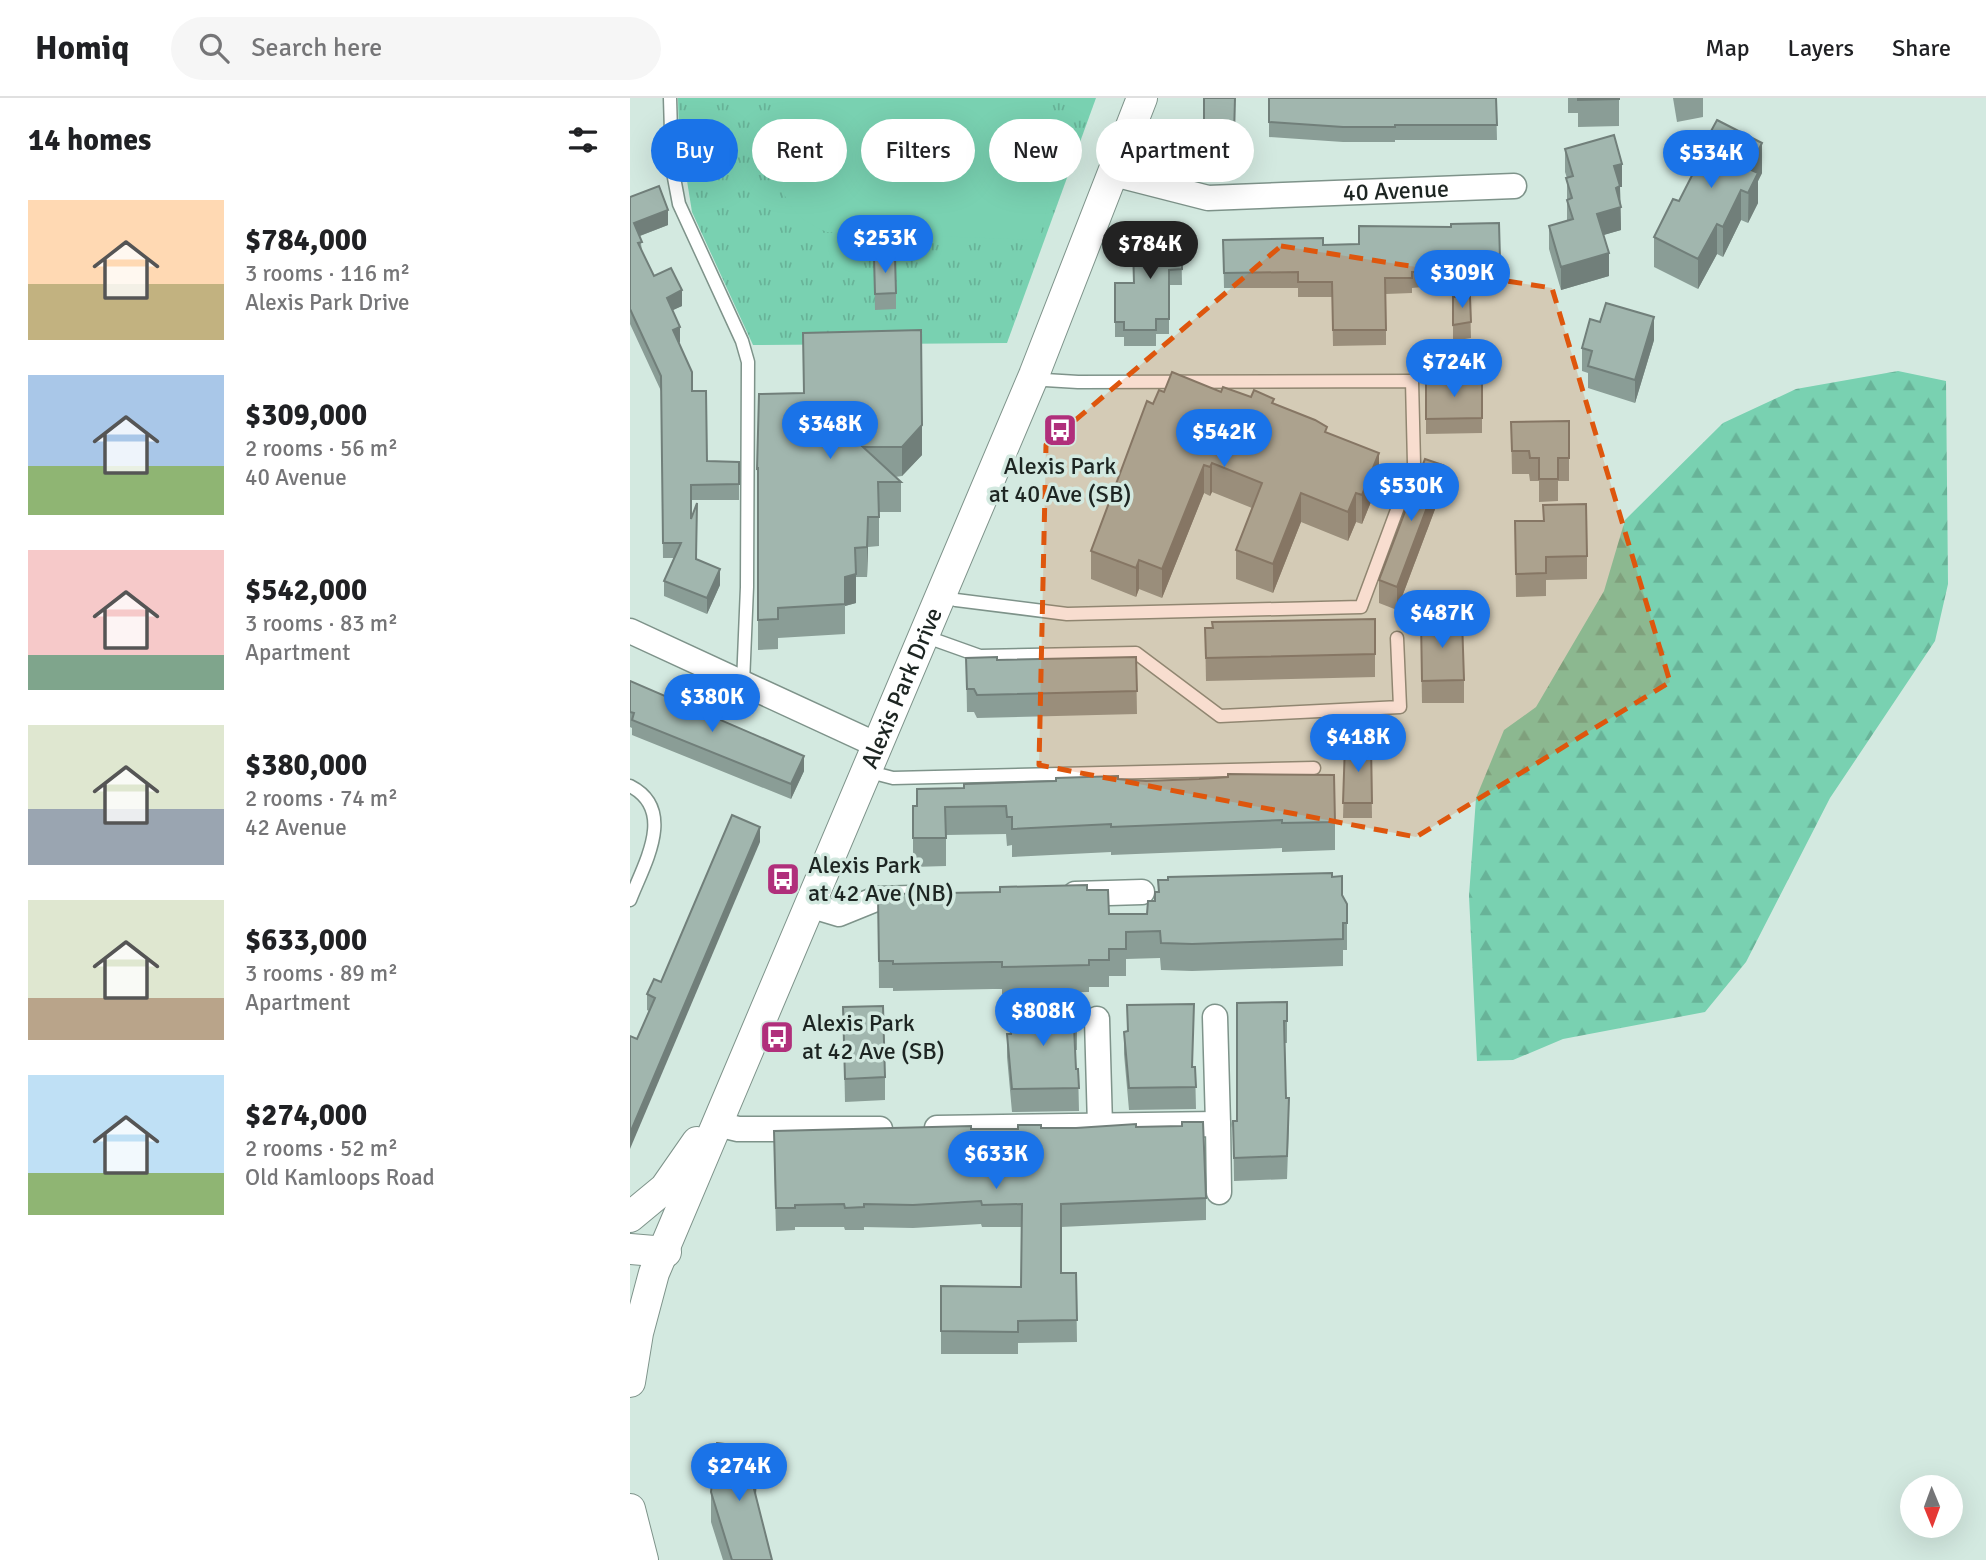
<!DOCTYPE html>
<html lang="en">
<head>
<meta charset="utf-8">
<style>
	:root { --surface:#fff; --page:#f6f6f6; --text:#202124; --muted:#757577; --line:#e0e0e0; --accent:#1a73e8 }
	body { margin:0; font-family:Signika,sans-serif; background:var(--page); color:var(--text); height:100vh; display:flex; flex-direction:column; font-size:26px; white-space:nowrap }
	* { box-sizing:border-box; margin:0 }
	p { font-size:23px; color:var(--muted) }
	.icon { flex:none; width:38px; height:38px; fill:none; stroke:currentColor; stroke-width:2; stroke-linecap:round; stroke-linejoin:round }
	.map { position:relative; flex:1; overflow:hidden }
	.sheet { display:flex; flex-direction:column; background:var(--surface); width:630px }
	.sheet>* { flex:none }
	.hud { position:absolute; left:21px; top:21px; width:665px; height:63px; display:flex; gap:14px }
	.needle { width:46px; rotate:179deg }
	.controls { position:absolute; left:1270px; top:1377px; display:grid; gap:14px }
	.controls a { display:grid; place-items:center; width:63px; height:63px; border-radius:50%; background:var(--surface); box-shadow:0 7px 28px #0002; font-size:35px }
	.price { position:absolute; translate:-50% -60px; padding:0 16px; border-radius:24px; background:var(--accent); color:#fff; font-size:23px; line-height:46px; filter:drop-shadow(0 2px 4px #0008) }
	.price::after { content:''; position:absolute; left:50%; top:42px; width:21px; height:16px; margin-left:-10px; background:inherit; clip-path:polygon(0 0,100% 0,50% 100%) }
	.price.on { background:#222; color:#fff }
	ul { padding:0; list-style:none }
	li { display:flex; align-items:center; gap:21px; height:175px; padding:0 28px }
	li span { display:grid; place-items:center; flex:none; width:196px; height:140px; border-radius:0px; color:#555 }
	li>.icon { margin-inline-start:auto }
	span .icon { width:84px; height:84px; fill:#fffc; stroke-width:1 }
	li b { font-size:30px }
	h2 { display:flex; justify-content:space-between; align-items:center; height:84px; padding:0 28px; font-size:30px }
	.chip { padding:0 24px; border-radius:32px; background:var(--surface); box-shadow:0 7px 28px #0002; font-size:24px; line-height:63px }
	.chip.on { background:var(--accent); color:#fff }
	header { display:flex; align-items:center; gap:42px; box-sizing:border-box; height:98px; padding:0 35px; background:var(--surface); border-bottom:2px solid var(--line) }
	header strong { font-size:33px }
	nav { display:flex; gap:38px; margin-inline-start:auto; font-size:24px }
	.search { width:490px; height:63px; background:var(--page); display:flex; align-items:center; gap:18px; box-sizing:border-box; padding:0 24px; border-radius:38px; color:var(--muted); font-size:26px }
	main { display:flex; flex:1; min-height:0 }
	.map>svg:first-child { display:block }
</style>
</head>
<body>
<header>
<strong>Homiq</strong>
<div class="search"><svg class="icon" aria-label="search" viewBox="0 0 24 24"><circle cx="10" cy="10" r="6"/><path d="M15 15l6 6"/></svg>Search here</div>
<nav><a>Map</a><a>Layers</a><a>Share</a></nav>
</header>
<main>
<section class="sheet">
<h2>14 homes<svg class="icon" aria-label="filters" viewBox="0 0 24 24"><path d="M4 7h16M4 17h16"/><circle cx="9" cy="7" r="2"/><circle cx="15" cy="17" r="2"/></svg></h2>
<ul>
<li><span style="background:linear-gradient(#ffd9b3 60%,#c2b280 0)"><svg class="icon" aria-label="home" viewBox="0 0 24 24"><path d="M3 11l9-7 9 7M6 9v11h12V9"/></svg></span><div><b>$784,000</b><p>3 rooms · 116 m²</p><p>Alexis Park Drive</p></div></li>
<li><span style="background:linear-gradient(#a9c7e8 65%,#8fb573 0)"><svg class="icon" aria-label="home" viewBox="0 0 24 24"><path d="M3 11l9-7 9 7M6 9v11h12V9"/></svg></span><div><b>$309,000</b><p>2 rooms · 56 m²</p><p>40 Avenue</p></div></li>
<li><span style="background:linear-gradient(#f6c9c9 75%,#7fa58c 0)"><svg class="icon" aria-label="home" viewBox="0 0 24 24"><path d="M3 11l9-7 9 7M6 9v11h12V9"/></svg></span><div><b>$542,000</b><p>3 rooms · 83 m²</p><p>Apartment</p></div></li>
<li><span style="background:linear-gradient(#dfe7d0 60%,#9aa5b1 0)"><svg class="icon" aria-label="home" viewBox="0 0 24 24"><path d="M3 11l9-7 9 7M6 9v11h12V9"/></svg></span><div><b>$380,000</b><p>2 rooms · 74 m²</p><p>42 Avenue</p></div></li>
<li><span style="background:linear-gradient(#dfe7d0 70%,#b9a48a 0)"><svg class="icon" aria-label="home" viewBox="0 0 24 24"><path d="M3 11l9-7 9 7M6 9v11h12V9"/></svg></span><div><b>$633,000</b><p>3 rooms · 89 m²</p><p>Apartment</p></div></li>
<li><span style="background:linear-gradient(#bfe0f5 70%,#8fb573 0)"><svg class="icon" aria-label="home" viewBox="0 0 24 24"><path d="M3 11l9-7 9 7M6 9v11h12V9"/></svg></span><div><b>$274,000</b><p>2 rooms · 52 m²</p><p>Old Kamloops Road</p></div></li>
</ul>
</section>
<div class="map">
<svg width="1356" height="1462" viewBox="0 0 1356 1462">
	<defs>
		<pattern id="grass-tufts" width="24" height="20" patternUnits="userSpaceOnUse" patternTransform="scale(1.75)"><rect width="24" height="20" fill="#79d1b1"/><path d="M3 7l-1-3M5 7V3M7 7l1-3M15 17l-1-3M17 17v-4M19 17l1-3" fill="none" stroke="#68b398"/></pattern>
		<pattern id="forest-firs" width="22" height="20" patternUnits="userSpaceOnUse" patternTransform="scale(1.75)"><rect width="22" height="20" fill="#79d1b1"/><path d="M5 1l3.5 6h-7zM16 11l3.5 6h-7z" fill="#68b398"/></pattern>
	</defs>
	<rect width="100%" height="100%" fill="#d3e9e0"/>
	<polygon fill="url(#grass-tufts)" points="48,0 466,0 377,245 123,247 62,114 49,33"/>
	<polygon fill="url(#forest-firs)" points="1268,273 1316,283 1318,486 1305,543 1200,700 1116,864 1075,914 933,941 883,962 847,963 839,798 846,700 874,632 906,609 974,493 995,422 1093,325 1166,291"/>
	<path fill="#79d1b1" d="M 153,0 L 404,0 C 430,48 423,92 409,142 L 197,134 C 132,108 151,58 153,0 Z"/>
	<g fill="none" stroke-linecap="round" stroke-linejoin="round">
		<g stroke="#7e938a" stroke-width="15">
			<g id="service">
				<polyline points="40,0 42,69 49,106 112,243 118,264 117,489 113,585"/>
				<polyline points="312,497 326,502 437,516 731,509 784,366 782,283 448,284 415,282 404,277"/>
				<polyline points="294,538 350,558 506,555 590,618 770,609 767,540"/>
				<polyline points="236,673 263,680 684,670"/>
				<path d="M 0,688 C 47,712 14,766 0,802"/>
			</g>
		</g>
		<g stroke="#7e938a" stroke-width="27">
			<g id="minor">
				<path id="s1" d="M 484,76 L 578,100 L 884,88"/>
				<polyline points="0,533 247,647"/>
				<polyline points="445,796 512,794"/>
				<polyline points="179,807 209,816 246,801 282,800"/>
				<polyline points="585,919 588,1026"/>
				<polyline points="467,921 470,1028"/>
				<polyline points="87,1026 108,1031 250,1031"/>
				<polyline points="307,1030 588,1026 589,1094"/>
			</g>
		</g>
		<g stroke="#7e938a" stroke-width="32">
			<g id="tertiary">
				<polyline points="0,1119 35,1090 67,1044"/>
				<polyline points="0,1151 36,1154"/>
				<path id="s2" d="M 0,1284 L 8,1235 L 24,1175 L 404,277 L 512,0"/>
				<polyline points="0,1411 13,1462"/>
			</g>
		</g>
		<use href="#service" stroke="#fff" stroke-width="12"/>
		<use href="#minor" stroke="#fff" stroke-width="24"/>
		<use href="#tertiary" stroke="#fff" stroke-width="30"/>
	</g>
	<g fill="#8a9d96">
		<polygon points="573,0 605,0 604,53 581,53 580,40 574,40"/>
		<polygon points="639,0 866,0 867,42 765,42 765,44 713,44 639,39"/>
		<polygon points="938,0 989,0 989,28 948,29 948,15 938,15"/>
		<polygon points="1043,0 1073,0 1073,19 1047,24"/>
		<polygon points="1073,48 1132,75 1128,83 1128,105 1118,125 1111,122 1093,159 1087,156 1068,191 1024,169 1024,139 1049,103 1073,56"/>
		<polygon points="935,51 992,89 990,89 991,132 973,137 979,178 931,192 919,151 919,128 937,123 937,80 935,74"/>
		<polygon points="0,99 38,127 10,138 12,153 24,178 52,208 42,212 50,244 49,245 62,293 77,363 109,364 109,402 61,402 61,421 67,461 90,487 77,516 34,498 34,483 44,460 33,460 31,293 0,226"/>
		<polygon points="869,125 870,176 792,176 792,189 782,190 782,195 756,196 756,247 703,248 702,199 668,199 668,190 594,190 593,142 693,147 729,146 821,129"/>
		<polygon points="551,127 552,187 539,187 539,236 526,236 526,248 494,248 494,239 485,239 485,185 503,185 521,147"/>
		<polygon points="244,159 266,195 266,211 245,212"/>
		<polygon points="823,199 840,199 841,240 823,243"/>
		<polygon points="1024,242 1005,305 958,290 958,275 952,273 952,250"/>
		<polygon points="796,281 852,281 852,335 796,336"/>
		<polygon points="534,294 591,294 621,299 644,305 697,335 749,384 732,426 726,424 718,443 671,424 643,495 606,481 606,452 622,410 582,394 580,398 574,395 532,500 509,491 506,499 461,481 461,453 523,306"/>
		<polygon points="129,296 292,357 272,378 265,379 271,384 271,414 249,414 249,448 238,449 237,479 226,479 226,505 215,508 215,536 148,540 148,551 128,552 128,399 127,402"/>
		<polygon points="939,323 939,383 928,383 928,403 909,404 909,383 900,383 899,376 882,376 881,324"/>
		<polygon points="813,390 767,512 749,505 749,482"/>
		<polygon points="885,423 957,458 957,481 916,482 916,498 886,499"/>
		<polygon points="745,521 745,579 576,583 575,530"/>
		<polygon points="791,545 834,582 834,605 792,605"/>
		<polygon points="506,559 507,616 347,620 344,614 337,614 336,560 367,562"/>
		<polygon points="0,583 174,673 161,701 2,637 2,630 0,629"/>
		<polygon points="715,646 741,646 742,720 713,720"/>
		<polygon points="488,681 516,683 705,724 705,752 652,754 652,750 481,757 481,754 382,759 382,747 377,748 376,736 316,737 316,768 283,769 283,708 287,708 334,690"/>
		<polygon points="130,744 7,941 19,913 17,912 17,896 31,884"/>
		<polygon points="702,779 712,797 717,825 717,852 713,852 713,868 562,873 531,872 530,860 496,861 496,878 479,878 479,889 459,889 459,894 372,896 372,891 363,891 263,893 263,890 249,890 248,799 457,792 479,816 517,816 525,803"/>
		<polygon points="657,904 657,945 655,945 656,1000 659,1023 657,1081 604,1083 603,1023 607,1023"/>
		<polygon points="497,907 563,969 565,969 566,1011 499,1012 494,956 494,934 497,934"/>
		<polygon points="447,908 447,952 445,952 446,971 448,971 449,1013 382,1014 377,959 377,936 380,936 380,910"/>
		<polygon points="213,909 255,979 255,1002 215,1004"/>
		<polygon points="506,1029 576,1100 576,1122 431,1129 431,1175 446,1175 447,1244 388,1245 388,1256 311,1256 311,1188 391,1189 391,1129 352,1129 351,1126 283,1130 234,1129 234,1132 215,1132 214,1129 165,1129 165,1132 146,1133 144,1056 341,1031"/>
		<polygon points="127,1380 126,1398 142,1462 93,1462 81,1424 81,1394"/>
	</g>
	<g fill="#717f7a">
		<polygon points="1132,45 1132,75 1128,83 1128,105 1118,125 1119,71"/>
		<polygon points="992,66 992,89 990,89 991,132 967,139 967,116 984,68"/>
		<polygon points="1111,92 1111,122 1093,159 1093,129"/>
		<polygon points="38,112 38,127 4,140 4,125"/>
		<polygon points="1087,126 1087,156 1068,191 1068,161"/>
		<polygon points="979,155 979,178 931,192 931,169"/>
		<polygon points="52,192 52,208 37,215 37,200"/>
		<polygon points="1024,219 1024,242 1005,305 1005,282"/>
		<polygon points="50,229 50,244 43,247 43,232"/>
		<polygon points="292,327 292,357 272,378 272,349"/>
		<polygon points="749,355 749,384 732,426 732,397"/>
		<polygon points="582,365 582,394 580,398 580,369"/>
		<polygon points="574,367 574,395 532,500 532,471"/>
		<polygon points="813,367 813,390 767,512 767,489"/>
		<polygon points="128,369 128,398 127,402 127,372"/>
		<polygon points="671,395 671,424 643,495 643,466"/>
		<polygon points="726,395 726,424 718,443 718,414"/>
		<polygon points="238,419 238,449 237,479 237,449"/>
		<polygon points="509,462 509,491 506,499 506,470"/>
		<polygon points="90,471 90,487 77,516 77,500"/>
		<polygon points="226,476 226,505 215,508 215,479"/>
		<polygon points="174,658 174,673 161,701 161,686"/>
		<polygon points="130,729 130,744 0,1051 0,1035"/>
		<polygon points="127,1350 127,1380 124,1421 124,1391"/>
	</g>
	<g fill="#a1b6ae" stroke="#717f7a" stroke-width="2">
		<polygon points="574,0 605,0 604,38 581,38 580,25 574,25"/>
		<polygon points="639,0 866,0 867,27 765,27 765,29 713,29 639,24"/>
		<polygon points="948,0 989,0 989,1 948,2"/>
		<polygon points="1087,22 1132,45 1119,71 1128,75 1118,95 1111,92 1093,129 1087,126 1068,161 1024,139 1043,101 1049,103 1076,50 1073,48"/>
		<polygon points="984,37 992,66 984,68 990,88 986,90 991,109 967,116 979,155 931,169 919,128 943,121 937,102 942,100 936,80 943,78 935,51"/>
		<polygon points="29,88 38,112 4,125 12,144 8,145 24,178 41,170 52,192 37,200 50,229 43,232 62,274 62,293 76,293 77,363 109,364 109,386 61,387 61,421 67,405 66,461 90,471 77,500 34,483 51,445 33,445 31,278 0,211 0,99"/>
		<polygon points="869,125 870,161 792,161 792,174 782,174 782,180 755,180 756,232 703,232 702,184 668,184 668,174 594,175 593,142 693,140 693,147 729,146 729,128 821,129 821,126"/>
		<polygon points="551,127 552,171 539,172 539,221 526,221 526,232 494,232 494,224 485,224 485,185 504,185 503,148 521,147 521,128"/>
		<polygon points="244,159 265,159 266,195 245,196"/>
		<polygon points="823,199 840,199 841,224 823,227"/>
		<polygon points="976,205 1024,219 1005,282 958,268 962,253 952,250 960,221 970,224"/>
		<polygon points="291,232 292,327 272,349 233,349 271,384 248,384 249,419 238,419 237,449 225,450 226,476 215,479 215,506 148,510 148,521 128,522 128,369 127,372 129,296 174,295 173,235"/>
		<polygon points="542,274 591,294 593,289 621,299 624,292 644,301 642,305 685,322 697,329 695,334 749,355 732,397 726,395 718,414 671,395 643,466 606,452 632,385 582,365 580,369 574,367 532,471 509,462 506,470 461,453 517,303 523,306 529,292 534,294"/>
		<polygon points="796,281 852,281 852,320 796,321"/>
		<polygon points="939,323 939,360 928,360 928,381 909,381 909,360 900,360 899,353 882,353 881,324"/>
		<polygon points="795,361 813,367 767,489 749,482"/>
		<polygon points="956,406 957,458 916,459 916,475 886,476 885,423 914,423 913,407"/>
		<polygon points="745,521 745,556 576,560 575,530 583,530 582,524"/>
		<polygon points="832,521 834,582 792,583 791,522"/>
		<polygon points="367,559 367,562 506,559 507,593 347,597 344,591 337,591 336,560"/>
		<polygon points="0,583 174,658 161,686 2,622 4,615 0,614"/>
		<polygon points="715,646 741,646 742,705 713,705"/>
		<polygon points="598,676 704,677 705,724 652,725 652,722 481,729 481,726 382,731 382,719 377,719 376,708 315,709 316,740 283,740 283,708 287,708 287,691 334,690 334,686 426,683 426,680 488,678 488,681 516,683 569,681 598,679"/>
		<polygon points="102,717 130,729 0,1035 0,938 7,941 25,900 17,896 24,881 31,884"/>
		<polygon points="702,775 702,779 712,778 712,797 717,806 717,825 713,825 713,841 562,846 531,845 530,833 496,834 496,851 479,851 479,862 459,862 459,867 372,869 372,864 363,864 263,866 263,863 249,863 248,799 263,799 263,796 370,794 370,789 457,787 457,792 478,792 479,816 517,816 518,803 525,803 525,794 529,794 528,782 538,782 538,779"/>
		<polygon points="657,904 657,923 654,923 656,1000 659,1000 657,1058 604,1060 603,1023 607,1023 607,905"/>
		<polygon points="564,906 562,969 565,969 566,989 499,990 494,934 498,933 497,907"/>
		<polygon points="253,908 255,979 215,981 213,909"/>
		<polygon points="447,908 447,929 444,929 446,971 448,971 449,990 382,991 377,936 381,936 380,910"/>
		<polygon points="552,1024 573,1024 576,1100 431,1106 431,1175 446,1175 447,1222 388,1223 388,1234 311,1233 311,1188 391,1189 392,1106 352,1107 351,1103 283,1107 234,1106 234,1109 215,1110 214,1106 165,1107 165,1110 146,1110 144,1033 341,1028 341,1031 388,1031 388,1027 411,1027 411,1030 446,1030 506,1026 506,1029 552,1028"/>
		<polygon points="87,1345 127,1350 124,1391 142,1462 102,1462 81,1394"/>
	</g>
	<path fill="#de560d" fill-opacity="0.2" stroke="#de560d" stroke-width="5" stroke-dasharray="14 9" stroke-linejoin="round" d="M 651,148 L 922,190 L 1040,584 L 786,739 L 409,667 L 416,347 Z"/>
	<defs>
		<g id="bus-square" transform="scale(1.75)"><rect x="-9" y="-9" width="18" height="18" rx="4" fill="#b02f7b" stroke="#d3e9e0"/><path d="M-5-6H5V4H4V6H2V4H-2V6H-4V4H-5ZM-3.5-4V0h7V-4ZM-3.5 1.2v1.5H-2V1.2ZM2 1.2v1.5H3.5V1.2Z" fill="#fff"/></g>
	</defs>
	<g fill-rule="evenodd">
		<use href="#bus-square" x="430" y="332"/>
		<use href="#bus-square" x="153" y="781"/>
		<use href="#bus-square" x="147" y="939"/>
	</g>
	<g text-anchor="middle" stroke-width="7" stroke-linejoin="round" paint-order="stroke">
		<g font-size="24" fill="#1d2522" stroke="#d3e9e0">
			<text dy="8" stroke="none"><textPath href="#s1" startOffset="285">40 Avenue</textPath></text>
			<text dy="8" stroke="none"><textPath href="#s2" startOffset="747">Alexis Park Drive</textPath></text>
		</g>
		<g font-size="24" fill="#1d2522" stroke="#d3e9e0" text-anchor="start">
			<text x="430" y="376" text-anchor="middle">Alexis Park<tspan x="430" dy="28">at 40 Ave (SB)</tspan></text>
			<text x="178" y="775">Alexis Park<tspan x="178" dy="28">at 42 Ave (NB)</tspan></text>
			<text x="172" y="933">Alexis Park<tspan x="172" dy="28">at 42 Ave (SB)</tspan></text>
		</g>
	</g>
</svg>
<div class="controls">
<a><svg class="needle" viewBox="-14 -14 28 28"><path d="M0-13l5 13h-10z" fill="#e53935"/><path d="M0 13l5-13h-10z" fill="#757577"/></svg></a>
</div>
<b class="price" style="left:1081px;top:92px">$534K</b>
<b class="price" style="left:255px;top:177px">$253K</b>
<b class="price on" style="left:520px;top:183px">$784K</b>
<b class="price" style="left:832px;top:212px">$309K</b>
<b class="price" style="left:824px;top:301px">$724K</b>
<b class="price" style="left:200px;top:363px">$348K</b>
<b class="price" style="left:594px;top:371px">$542K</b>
<b class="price" style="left:781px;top:425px">$530K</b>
<b class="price" style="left:812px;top:552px">$487K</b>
<b class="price" style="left:82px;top:636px">$380K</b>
<b class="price" style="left:728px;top:676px">$418K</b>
<b class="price" style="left:413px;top:950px">$808K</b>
<b class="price" style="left:366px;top:1093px">$633K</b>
<b class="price" style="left:109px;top:1405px">$274K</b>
<div class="hud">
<a class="chip on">Buy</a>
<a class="chip">Rent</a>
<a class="chip">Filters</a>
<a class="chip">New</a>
<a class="chip">Apartment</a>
</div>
</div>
</main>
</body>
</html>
